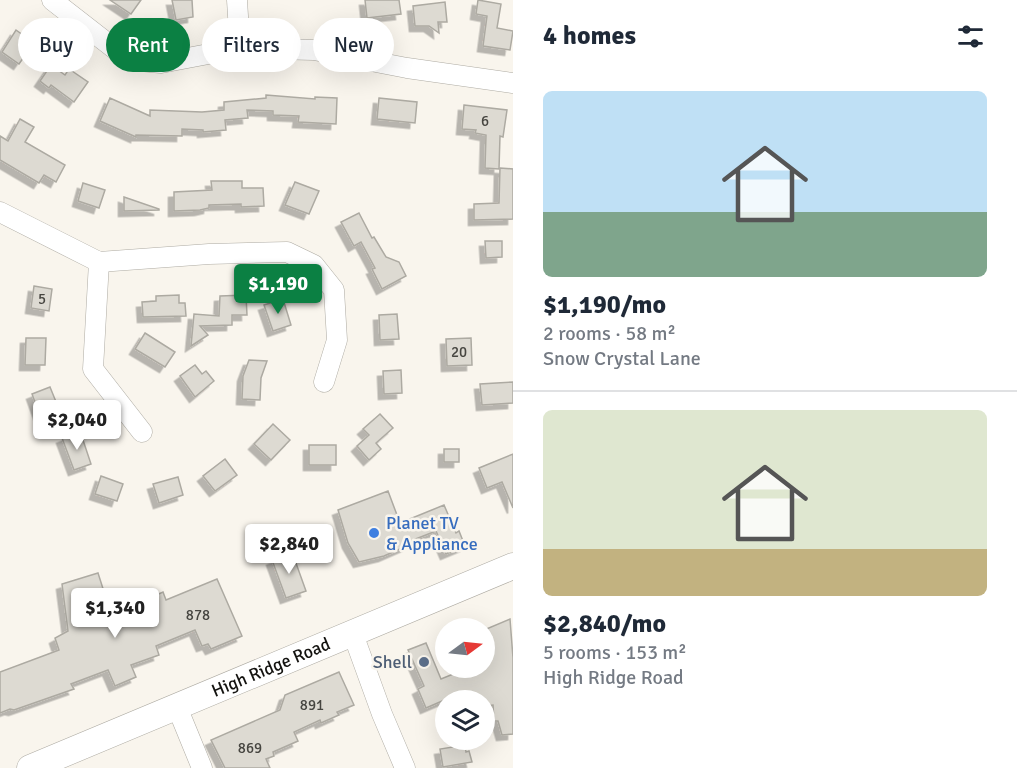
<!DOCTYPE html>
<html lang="en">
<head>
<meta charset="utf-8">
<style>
	:root { --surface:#fff; --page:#f2f2f3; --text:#1f2937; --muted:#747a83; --line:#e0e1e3; --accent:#0b8043 }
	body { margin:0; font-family:Signika,sans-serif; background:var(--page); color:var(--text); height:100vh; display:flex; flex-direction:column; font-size:22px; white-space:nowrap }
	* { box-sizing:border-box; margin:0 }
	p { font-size:20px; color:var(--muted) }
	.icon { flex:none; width:33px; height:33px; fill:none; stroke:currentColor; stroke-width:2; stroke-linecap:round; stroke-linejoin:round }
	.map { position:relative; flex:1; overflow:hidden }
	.panel { display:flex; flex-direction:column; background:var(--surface); width:504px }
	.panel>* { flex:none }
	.top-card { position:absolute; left:18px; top:18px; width:405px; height:54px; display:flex; gap:12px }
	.needle { width:39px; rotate:75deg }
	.buttons { position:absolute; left:435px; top:618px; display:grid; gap:12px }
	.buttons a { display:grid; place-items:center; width:60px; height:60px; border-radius:50%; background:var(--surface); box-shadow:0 6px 24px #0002; font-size:30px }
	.price { position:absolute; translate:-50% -51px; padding:0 14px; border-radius:6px; background:#fff; color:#222; font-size:20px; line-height:39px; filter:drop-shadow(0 2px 3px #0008) }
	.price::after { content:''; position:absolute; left:50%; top:36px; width:18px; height:14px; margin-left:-9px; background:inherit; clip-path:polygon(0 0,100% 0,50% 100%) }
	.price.selected { background:var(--accent); color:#fff }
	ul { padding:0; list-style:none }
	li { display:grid; align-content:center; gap:12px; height:318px; padding:0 30px }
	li+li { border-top:2px solid var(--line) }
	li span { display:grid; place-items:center; height:186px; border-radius:9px; color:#555 }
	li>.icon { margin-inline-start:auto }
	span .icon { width:108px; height:108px; fill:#fffc; stroke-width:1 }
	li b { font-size:26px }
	h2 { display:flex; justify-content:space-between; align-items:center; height:72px; padding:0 30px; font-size:26px }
	.pill { padding:0 21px; border-radius:27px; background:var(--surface); box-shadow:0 6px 24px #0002; font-size:21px; line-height:54px }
	.pill.selected { background:var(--accent); color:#fff }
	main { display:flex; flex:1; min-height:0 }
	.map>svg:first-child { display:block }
</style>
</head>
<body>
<main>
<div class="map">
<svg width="513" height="768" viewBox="0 0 513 768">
	<defs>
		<filter id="shadow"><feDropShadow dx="-5.5" dy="5.5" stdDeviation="0" flood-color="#0004"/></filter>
	</defs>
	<rect width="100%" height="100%" fill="#f9f5ed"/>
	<g fill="#dddad2" stroke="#adaaa2" stroke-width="1.5" filter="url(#shadow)">
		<polygon points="110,0 141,0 131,14"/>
		<polygon points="172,0 192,0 193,17 176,20"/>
		<polygon points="365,0 399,0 401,14 367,18"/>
		<polygon points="478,0 501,4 497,28 513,31 510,50 483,46 487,16 476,14"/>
		<polygon points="445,2 447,22 438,22 439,33 429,26 415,26 413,6"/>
		<polygon points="16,30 34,43 19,64 2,52"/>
		<polygon points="51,65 65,75 69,69 88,82 74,102 51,85 49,88 40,81"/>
		<polygon points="266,95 315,99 315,97 337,98 336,124 298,122 299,116 273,115 273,111 247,110 248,118 225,120 226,130 203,132 203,130 182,129 182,136 136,135 136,137 100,121 110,98 150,116 150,110 202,112 224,110 224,102 266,98"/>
		<polygon points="379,98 417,102 415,123 377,119"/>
		<polygon points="464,105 507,110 503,137 500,136 499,169 485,168 486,135 475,133 476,130 462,129"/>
		<polygon points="20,119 34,127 25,142 65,165 56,182 44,175 39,183 0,160 0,136 8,141"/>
		<polygon points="500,168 513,169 513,219 474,220 474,204 499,203"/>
		<polygon points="211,181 242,181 242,188 263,188 264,206 241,207 241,204 209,205 209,208 200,210 174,211 174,192 212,190"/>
		<polygon points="295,182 319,191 309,214 285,205"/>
		<polygon points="83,183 105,190 99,208 78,201"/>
		<polygon points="124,197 159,209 159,210 124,211"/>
		<polygon points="359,213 372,238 374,237 386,257 399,262 406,276 382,289 372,269 375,268 361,242 354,246 341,222"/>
		<polygon points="485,241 502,241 502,257 486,258"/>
		<polygon points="34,286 52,289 49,311 31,308"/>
		<polygon points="179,295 179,303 185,303 186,316 143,317 142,302 156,301 156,296"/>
		<polygon points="246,295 247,315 232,315 232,325 200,326 208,335 191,346 194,314 219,316 220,296"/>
		<polygon points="283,299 291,325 273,331 264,305"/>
		<polygon points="397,314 399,339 380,340 379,315"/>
		<polygon points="145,333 175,352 165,367 135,349"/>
		<polygon points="26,338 46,338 45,365 25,365"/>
		<polygon points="471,338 472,365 447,366 446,339"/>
		<polygon points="249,360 267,361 261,378 260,400 242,399 243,376"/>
		<polygon points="195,365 202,374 206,371 214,381 195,397 180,376"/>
		<polygon points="401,370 402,393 384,394 383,371"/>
		<polygon points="513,382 513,403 482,405 480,384"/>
		<polygon points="50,387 63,419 44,427 32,394"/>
		<polygon points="380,414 393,428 376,443 381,449 369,460 357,446 369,435 363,429"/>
		<polygon points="273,424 290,440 271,460 254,444"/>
		<polygon points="80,431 91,464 74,470 62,438"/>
		<rect x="309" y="445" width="27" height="20"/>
		<rect x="444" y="449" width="15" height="13"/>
		<polygon points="513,454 513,508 502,482 487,488 479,468"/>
		<polygon points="225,459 237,475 215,491 203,476"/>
		<polygon points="101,476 123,484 117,501 95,494"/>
		<polygon points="178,477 183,495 159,503 153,484"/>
		<polygon points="388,491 400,523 444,505 456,533 459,531 465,546 446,554 436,531 408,542 409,545 384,556 359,562 348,543 338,510"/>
		<polygon points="292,552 306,591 286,598 272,560"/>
		<polygon points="98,573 113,620 153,606 150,598 163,592 166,600 217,579 242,636 211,649 208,644 202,646 195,630 156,646 159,655 131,665 136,677 115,686 108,670 71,684 74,689 14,710 10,709 0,713 0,672 59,650 55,638 68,631 62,584"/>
		<polygon points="510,619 513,658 513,734 502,735 498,721 494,721 493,705 484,706 484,700 458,700 456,695 426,708 418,689 424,686 408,650 426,643 441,679 468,668 484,668 484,630"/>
		<polygon points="339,672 354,705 337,712 339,715 321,723 320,720 294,732 298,741 273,752 274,756 266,759 270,768 225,768 211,740 280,710 285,695"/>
		<polygon points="465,745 466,752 469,751 472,762 443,767 440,749"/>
	</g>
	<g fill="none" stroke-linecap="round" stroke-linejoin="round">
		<g stroke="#aeaba3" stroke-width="21">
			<g id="minor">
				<polyline points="52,0 129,60 161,63 240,48 314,50 407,68 513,83"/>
				<polyline points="237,0 240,48"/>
				<polyline points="0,212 99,262 209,254 287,252 314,265 334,290 337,340 324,382"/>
				<polyline points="99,262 93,369 142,432"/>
				<polyline points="353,634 382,714 405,768"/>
				<polyline points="177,707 202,768"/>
			</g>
		</g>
		<g stroke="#aeaba3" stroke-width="27">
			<g id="major">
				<path id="s1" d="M 30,768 L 513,566"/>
			</g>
		</g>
		<use href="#minor" stroke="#fff" stroke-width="20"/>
		<use href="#major" stroke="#fff" stroke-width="26"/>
	</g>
	<circle fill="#3f7fe0" stroke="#f9f5ed" stroke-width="2" cx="374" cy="533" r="6"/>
	<circle fill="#5c6f8a" stroke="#f9f5ed" stroke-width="2" cx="424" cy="662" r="6"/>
	<g text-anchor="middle" stroke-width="5" stroke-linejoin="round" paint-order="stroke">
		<g font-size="15" fill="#464540">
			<text x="485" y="126">6</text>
			<text x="42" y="304">5</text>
			<text x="459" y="357">20</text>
			<text x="198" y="620">878</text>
			<text x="312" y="710">891</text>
			<text x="250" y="753">869</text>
		</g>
		<g font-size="18" fill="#366cbe" stroke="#f9f5ed" text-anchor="start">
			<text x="386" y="529">Planet TV<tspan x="386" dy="21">&amp; Appliance</tspan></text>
		</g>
		<g font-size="18" fill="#4e5e75" stroke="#f9f5ed" text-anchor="end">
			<text x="412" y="668">Shell</text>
		</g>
		<g font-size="18" fill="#141310" stroke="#f9f5ed">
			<text dy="6" stroke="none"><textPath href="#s1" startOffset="261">High Ridge Road</textPath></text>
		</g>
	</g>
</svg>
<div class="buttons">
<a><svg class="needle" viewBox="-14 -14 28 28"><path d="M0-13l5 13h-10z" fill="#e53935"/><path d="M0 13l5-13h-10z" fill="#747a83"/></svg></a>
<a><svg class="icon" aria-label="layers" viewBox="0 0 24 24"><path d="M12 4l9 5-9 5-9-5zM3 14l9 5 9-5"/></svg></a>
</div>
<b class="price selected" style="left:278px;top:315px">$1,190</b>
<b class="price" style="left:77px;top:451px">$2,040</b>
<b class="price" style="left:289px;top:575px">$2,840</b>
<b class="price" style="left:115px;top:639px">$1,340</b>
<div class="top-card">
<a class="pill">Buy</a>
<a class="pill selected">Rent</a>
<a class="pill">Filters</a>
<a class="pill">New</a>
</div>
</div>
<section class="panel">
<h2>4 homes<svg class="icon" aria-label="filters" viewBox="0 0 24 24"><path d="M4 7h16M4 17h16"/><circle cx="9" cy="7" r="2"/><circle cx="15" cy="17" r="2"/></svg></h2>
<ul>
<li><span style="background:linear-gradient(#bfe0f5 65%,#7fa58c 0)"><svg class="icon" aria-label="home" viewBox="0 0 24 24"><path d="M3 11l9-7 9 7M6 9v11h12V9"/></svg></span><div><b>$1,190/mo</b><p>2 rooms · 58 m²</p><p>Snow Crystal Lane</p></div></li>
<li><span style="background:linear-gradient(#dfe7d0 75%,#c2b280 0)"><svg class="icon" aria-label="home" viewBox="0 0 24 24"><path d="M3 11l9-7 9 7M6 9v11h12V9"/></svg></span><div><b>$2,840/mo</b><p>5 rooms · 153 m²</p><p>High Ridge Road</p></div></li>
</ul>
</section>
</main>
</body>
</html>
